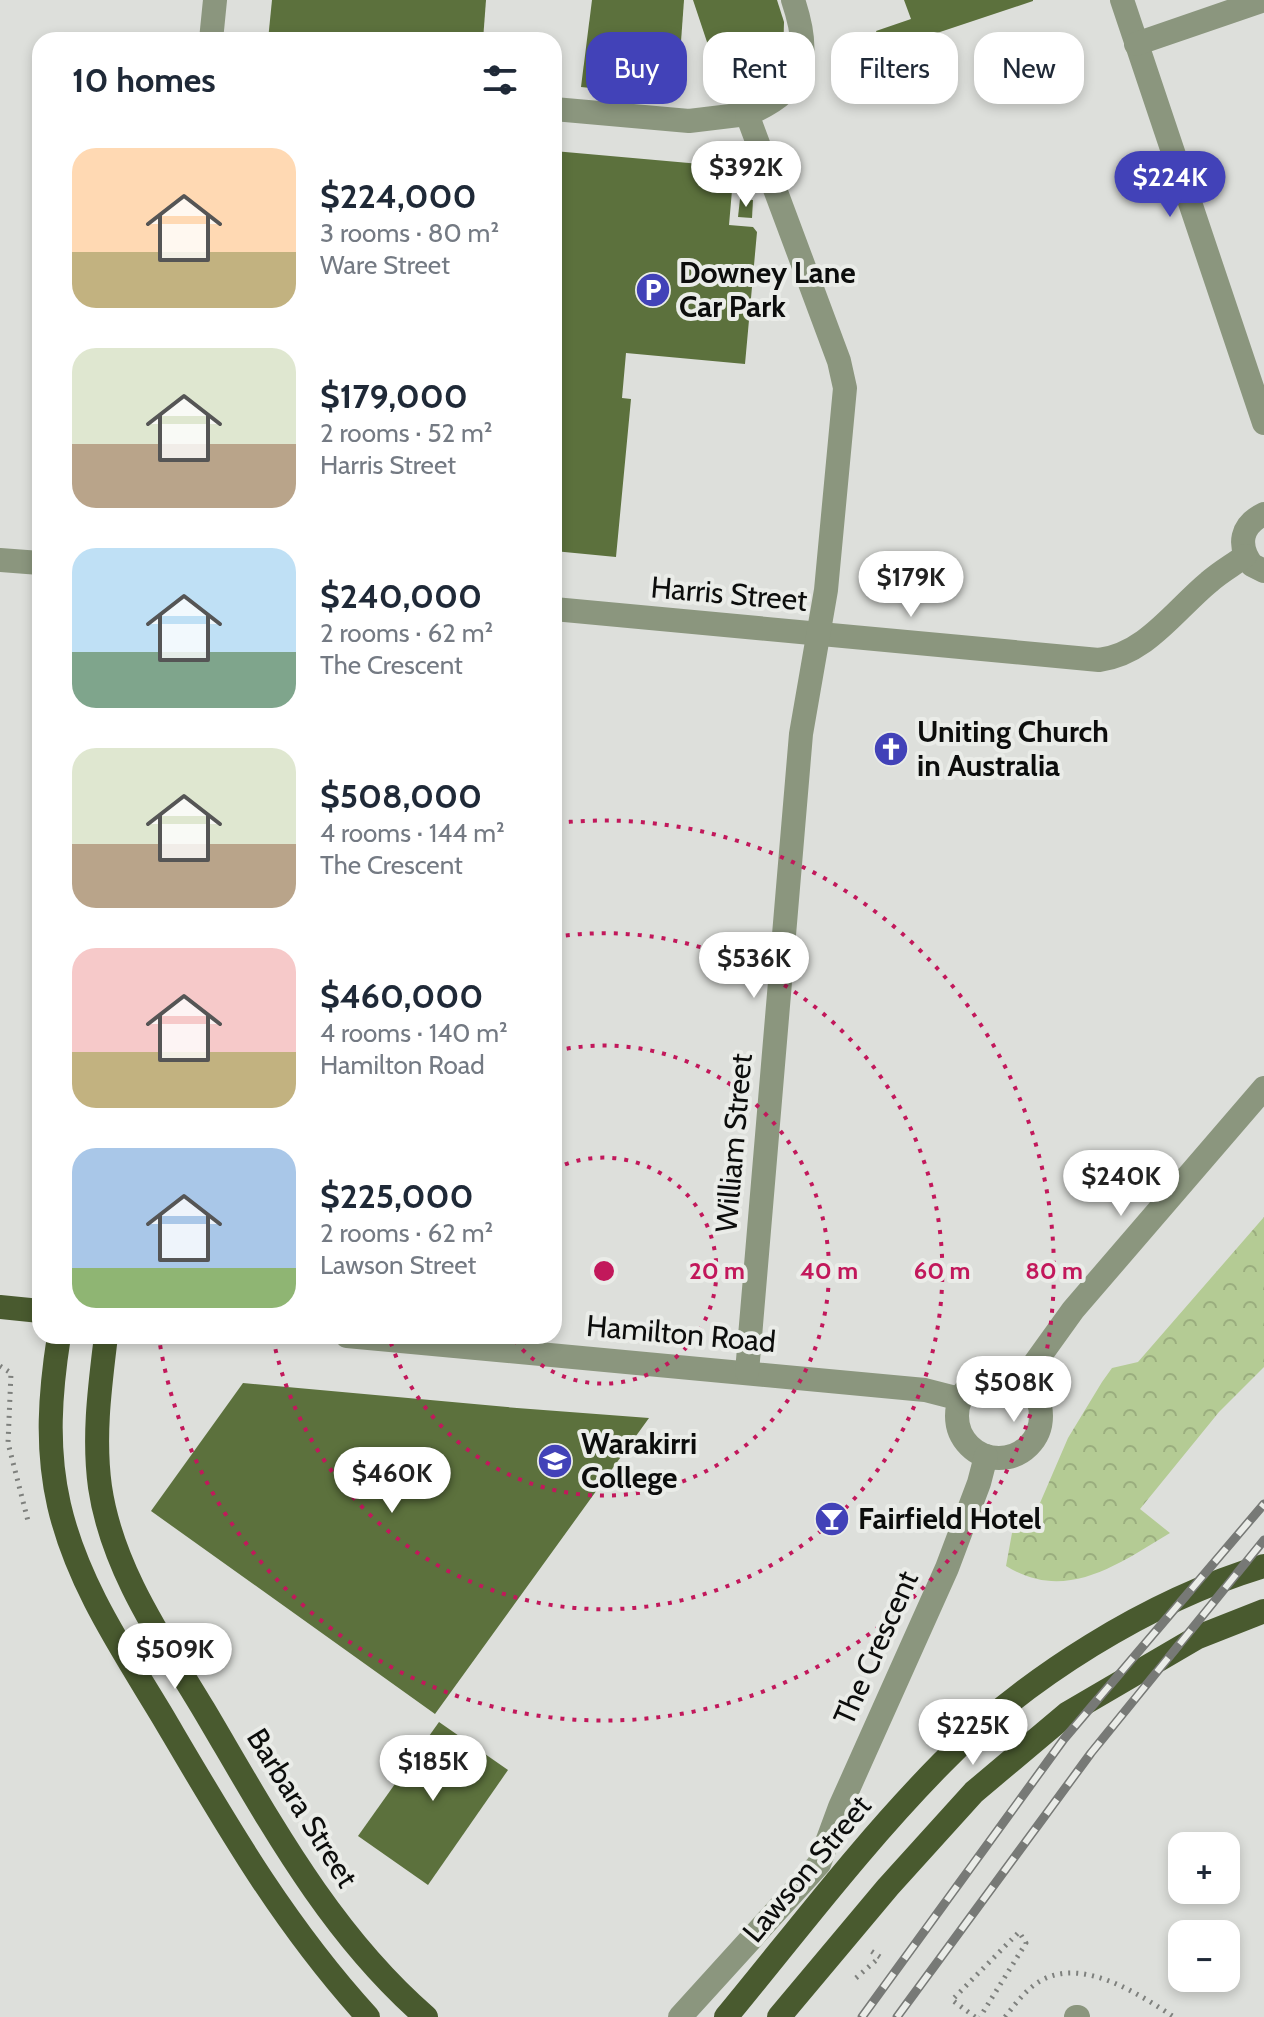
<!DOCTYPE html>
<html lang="en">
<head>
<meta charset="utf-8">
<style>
	:root { --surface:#fff; --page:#f2f2f3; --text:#1f2937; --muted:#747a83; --accent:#4242b8 }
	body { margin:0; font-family:Cabin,sans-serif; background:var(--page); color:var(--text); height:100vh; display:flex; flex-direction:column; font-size:30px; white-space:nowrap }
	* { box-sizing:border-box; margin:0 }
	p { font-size:26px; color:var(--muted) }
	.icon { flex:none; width:44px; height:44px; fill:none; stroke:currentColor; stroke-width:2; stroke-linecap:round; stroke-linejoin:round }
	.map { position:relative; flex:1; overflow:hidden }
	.sheet { position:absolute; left:32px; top:32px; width:530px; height:1312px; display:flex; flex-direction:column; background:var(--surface); border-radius:24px; box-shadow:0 4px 12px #0003 }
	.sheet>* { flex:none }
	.hud { position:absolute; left:586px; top:32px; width:558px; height:72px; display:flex; gap:16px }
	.tools { position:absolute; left:1168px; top:1832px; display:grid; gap:16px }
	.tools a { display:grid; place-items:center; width:72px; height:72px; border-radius:16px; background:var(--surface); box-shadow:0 4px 12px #0003; font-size:40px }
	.price { position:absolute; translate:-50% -68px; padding:0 18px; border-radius:28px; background:#fff; color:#222; font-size:26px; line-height:52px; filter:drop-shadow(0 2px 4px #0008) }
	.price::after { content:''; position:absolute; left:50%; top:48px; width:24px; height:18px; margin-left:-12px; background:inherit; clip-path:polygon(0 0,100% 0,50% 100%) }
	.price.current { background:var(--accent); color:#fff }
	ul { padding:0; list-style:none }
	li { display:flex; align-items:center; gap:24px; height:200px; padding:0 40px }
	li span { display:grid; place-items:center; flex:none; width:224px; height:160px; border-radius:24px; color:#555 }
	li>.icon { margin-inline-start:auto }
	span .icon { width:96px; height:96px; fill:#fffc; stroke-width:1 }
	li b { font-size:34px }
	h2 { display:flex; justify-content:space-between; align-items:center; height:96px; padding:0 40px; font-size:34px }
	.pill { padding:0 28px; border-radius:24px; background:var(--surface); box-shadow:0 4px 12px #0003; font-size:28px; line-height:72px }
	.pill.current { background:var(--accent); color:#fff }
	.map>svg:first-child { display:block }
</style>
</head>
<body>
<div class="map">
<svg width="1264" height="2017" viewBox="0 0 1264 2017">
	<defs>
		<pattern id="forest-crowns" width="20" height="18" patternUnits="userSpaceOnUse" patternTransform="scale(2)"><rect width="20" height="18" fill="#b4cb94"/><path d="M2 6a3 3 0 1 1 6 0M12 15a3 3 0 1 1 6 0" fill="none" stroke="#9aad7e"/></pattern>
	</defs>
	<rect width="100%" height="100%" fill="#dddfdb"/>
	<path fill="url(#forest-crowns)" d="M 1264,1217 L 1264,1367 L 1219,1412 L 1140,1509 L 1170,1533 C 1117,1565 1065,1603 1006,1566 L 1014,1522 L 1040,1503 L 1068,1438 L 1102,1382 L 1112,1368 L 1138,1362 Z"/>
	<g fill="#5c713d">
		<polygon points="272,0 486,0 483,40 268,40"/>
		<polygon points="592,0 684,0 677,97 581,87"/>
		<polygon points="693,0 777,0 784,22 783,60 774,69 760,74 717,72"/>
		<polygon points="904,0 1033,0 1033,1 883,51 876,31 911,19"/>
		<polygon points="554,151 734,167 729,225 753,227 757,232 745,364 626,353 622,398 631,399 616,557 554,551"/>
		<polygon points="740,199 753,200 752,218 738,217"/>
		<polygon points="243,1383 517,1408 649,1418 435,1714 151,1511"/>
		<polygon points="439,1722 508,1770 428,1885 358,1836"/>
	</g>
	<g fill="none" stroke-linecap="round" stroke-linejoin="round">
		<g stroke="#7e807d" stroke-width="5" stroke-dasharray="2 6" stroke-linecap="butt">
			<polyline points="0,1366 11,1373 8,1443 28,1521"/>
			<polyline points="856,1978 880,1957 871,1951"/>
			<polyline points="975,2017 952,2000 1019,1932 1026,1943 980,2017"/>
			<path d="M 1005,2017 C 1017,2002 1028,1986 1046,1978 C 1088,1960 1140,1995 1174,2017"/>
		</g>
		<g stroke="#8b967e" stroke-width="24">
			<polyline points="1122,0 1264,423"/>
			<polyline points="211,40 215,0"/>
			<polyline points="1136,44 1264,0"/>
			<polyline points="554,109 689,121 747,114"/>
			<path d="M 1264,514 C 1241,525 1237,545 1252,565 L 1264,571"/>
			<polyline points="0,560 40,563"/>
			<path d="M 554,609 L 1099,660 C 1146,654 1174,611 1209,582 C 1220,572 1233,565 1245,556"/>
			<polyline points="347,1336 925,1390 960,1399"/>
			<path d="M 747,1372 L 801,734 L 826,590 L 845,388 L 839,361 L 747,114 C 806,91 812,56 793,0"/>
			<circle cx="999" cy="1416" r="42"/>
			<polyline points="1022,1381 1073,1310 1264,1088"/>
			<polyline points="680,2017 819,1864 840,1807 947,1568 979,1483 986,1456"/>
			<polyline points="1076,2017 1078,2017"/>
		</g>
		<g stroke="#495a2f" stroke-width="24">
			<polyline points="0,1307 40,1311"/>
			<path d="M 59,1336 C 50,1393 46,1448 59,1505 C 77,1583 122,1649 163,1717 C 226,1824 283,1924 368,2017"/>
			<path d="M 106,1336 C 100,1386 93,1436 100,1487 C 112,1569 162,1640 204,1710 C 269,1820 329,1933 426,2017"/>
			<path d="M 726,2017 C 797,1931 864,1842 942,1763 C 1025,1678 1150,1600 1264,1566"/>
			<polyline points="779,2017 888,1887 974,1792 1068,1713 1198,1637 1264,1611"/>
		</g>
		<g stroke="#777976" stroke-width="9">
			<g id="rail">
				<polyline points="862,2017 1064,1739 1264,1504"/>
				<polyline points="897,2017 1091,1753 1264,1540"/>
			</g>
		</g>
		<use href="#rail" stroke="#eaece8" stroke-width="6" stroke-dasharray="18" stroke-linecap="butt"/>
	</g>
	<g fill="none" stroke="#c2185b" stroke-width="4" stroke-dasharray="4 8">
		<path d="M554 1169A113 113 0 1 1 512 1337"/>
		<path d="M555 1051A225 225 0 1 1 389 1337"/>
		<path d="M554 937A338 338 0 1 1 273 1338"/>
		<path d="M557 823A450 450 0 1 1 159 1338"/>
	</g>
	<defs>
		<g id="parking-disc" transform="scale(1.8)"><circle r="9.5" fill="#4242b8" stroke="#eaece8"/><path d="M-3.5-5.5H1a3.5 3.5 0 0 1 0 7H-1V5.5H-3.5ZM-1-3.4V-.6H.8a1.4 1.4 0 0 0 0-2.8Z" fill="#fff"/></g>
		<g id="church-disc" transform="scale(1.8)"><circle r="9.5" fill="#4242b8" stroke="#eaece8"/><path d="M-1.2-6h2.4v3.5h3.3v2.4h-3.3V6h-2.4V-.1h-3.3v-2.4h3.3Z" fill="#fff"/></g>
		<g id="university-disc" transform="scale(1.8)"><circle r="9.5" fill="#4242b8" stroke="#eaece8"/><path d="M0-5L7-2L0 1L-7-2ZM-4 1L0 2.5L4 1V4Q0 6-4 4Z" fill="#fff"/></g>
		<g id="bar-disc" transform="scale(1.8)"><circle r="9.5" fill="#4242b8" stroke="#eaece8"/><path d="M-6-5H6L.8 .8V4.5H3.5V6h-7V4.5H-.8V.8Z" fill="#fff"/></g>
	</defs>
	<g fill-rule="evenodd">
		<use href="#parking-disc" x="653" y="290"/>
		<use href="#church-disc" x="891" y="749"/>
		<use href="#university-disc" x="555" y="1461"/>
		<use href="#bar-disc" x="832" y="1519"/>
	</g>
	<g text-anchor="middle" stroke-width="8" stroke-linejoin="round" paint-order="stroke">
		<g font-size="30" font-weight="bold" fill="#0c0d0c" stroke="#eaece8" text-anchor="start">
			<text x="679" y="283">Downey Lane<tspan x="679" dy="34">Car Park</tspan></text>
			<text x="917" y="742">Uniting Church<tspan x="917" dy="34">in Australia</tspan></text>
			<text x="581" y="1454">Warakirri<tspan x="581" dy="34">College</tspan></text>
			<text x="858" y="1529">Fairfield Hotel</text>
		</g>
		<g font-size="30" fill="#0c0d0c" stroke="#eaece8">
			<text transform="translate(729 594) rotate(5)" y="10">Harris Street</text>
			<text transform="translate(734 1143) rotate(-85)" y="10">William Street</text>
			<text transform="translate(681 1334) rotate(5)" y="10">Hamilton Road</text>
			<text transform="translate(876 1648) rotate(-66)" y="10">The Crescent</text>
			<text transform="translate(302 1808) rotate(58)" y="10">Barbara Street</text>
			<text transform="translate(807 1869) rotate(-50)" y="10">Lawson Street</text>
		</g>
	</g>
	<circle cx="604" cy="1271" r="12" fill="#c2185b" stroke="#eaece8" stroke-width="4"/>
	<g font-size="24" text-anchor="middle" font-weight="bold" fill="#c2185b" stroke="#eaece8" stroke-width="8" stroke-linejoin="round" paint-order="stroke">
		<text x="717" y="1279">20 m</text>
		<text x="829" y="1279">40 m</text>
		<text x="942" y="1279">60 m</text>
		<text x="1054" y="1279">80 m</text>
	</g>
</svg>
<div class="tools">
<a>+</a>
<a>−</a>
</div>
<b class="price" style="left:746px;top:209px">$392K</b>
<b class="price current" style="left:1170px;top:219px">$224K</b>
<b class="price" style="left:911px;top:619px">$179K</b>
<b class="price" style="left:754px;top:1000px">$536K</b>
<b class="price" style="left:1121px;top:1218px">$240K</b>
<b class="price" style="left:1014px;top:1424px">$508K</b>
<b class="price" style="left:392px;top:1515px">$460K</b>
<b class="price" style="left:175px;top:1691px">$509K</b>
<b class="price" style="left:973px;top:1767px">$225K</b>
<b class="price" style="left:433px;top:1803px">$185K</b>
<div class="hud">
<a class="pill current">Buy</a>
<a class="pill">Rent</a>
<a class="pill">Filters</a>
<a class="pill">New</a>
</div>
<section class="sheet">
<h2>10 homes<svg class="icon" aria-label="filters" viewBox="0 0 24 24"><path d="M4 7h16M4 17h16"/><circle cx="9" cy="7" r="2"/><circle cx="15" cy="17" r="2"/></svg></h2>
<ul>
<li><span style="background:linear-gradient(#ffd9b3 65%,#c2b280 0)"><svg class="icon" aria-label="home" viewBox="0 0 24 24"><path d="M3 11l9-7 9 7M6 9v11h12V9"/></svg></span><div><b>$224,000</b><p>3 rooms · 80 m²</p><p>Ware Street</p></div></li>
<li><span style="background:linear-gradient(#dfe7d0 60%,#b9a48a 0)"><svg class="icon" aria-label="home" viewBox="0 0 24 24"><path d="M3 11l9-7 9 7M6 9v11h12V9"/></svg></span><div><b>$179,000</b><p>2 rooms · 52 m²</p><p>Harris Street</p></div></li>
<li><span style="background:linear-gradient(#bfe0f5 65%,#7fa58c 0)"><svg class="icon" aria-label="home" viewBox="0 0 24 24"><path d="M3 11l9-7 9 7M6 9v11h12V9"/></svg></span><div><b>$240,000</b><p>2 rooms · 62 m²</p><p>The Crescent</p></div></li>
<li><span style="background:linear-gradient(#dfe7d0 60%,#b9a48a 0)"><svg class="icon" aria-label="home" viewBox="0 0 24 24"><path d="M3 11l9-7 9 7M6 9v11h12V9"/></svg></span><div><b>$508,000</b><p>4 rooms · 144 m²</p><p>The Crescent</p></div></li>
<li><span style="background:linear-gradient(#f6c9c9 65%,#c2b280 0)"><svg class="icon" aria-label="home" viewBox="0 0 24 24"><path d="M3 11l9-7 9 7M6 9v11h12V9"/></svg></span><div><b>$460,000</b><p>4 rooms · 140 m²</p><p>Hamilton Road</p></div></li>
<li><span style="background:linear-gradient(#a9c7e8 75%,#8fb573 0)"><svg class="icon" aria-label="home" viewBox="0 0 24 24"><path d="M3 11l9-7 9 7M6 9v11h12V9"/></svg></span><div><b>$225,000</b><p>2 rooms · 62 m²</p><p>Lawson Street</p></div></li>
</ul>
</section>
</div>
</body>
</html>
